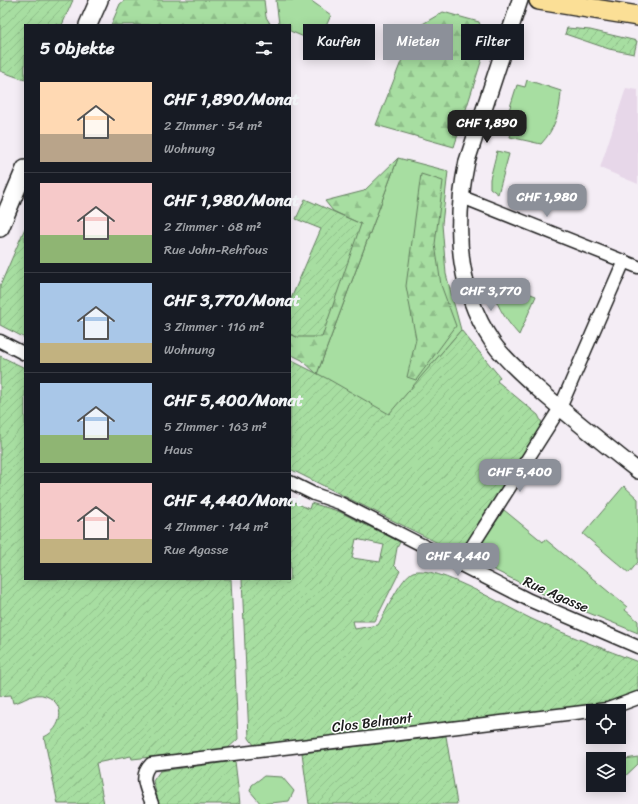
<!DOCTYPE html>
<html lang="de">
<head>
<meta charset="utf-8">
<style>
	:root { --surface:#171b24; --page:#242831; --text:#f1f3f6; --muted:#9ea1a6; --line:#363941; --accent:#8c9099 }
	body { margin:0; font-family:Sriracha,sans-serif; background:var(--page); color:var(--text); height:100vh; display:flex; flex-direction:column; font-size:15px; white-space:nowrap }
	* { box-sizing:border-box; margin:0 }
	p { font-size:13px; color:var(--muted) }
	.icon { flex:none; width:22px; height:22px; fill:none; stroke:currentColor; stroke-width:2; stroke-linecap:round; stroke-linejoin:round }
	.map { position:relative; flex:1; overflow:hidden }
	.drawer { position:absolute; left:24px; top:24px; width:267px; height:556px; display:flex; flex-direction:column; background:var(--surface); border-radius:0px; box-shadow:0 2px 10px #0003 }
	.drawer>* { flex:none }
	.top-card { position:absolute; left:303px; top:24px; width:275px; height:36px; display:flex; gap:8px }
	.buttons { position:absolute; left:586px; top:704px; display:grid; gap:8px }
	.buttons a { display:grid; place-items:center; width:40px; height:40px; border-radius:0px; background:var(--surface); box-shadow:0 2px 10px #0003; font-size:20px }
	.price { position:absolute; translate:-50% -34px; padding:0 9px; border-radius:8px; background:var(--accent); color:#fff; font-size:13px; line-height:26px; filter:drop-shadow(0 1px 2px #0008) }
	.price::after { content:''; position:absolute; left:50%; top:24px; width:12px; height:9px; margin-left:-6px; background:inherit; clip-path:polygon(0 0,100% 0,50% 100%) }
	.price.selected { background:#222; color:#fff }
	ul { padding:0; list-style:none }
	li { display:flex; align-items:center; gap:12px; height:100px; padding:0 16px }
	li+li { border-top:1px solid var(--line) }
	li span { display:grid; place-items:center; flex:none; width:112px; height:80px; border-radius:0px; color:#555 }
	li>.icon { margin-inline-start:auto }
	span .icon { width:48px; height:48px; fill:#fffc; stroke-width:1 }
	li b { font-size:17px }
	h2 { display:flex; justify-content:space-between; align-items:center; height:48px; padding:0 16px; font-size:17px }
	.pill { padding:0 14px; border-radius:0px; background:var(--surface); box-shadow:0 2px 10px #0003; font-size:14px; line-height:36px }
	.pill.selected { background:var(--accent); color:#fff }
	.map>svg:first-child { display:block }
</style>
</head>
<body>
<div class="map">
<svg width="638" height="804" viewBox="0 0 638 804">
	<defs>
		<pattern id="forest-firs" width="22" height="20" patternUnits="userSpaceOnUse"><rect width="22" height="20" fill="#a7dea1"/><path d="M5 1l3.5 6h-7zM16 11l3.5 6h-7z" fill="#8fbe8a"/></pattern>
		<pattern id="garden-furrows" width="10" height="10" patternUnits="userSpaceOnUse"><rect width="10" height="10" fill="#a7dea1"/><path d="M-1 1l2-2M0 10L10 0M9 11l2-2" fill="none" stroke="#8fbe8a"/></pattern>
	</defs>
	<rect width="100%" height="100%" fill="#f4edf5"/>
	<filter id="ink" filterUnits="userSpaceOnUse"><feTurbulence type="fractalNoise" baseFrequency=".025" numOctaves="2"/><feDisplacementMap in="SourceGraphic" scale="8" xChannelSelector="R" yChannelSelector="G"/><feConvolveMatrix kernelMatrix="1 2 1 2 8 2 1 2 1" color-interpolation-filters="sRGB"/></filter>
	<g filter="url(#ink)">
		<polygon fill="#e7d7e9" points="626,88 638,90 638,184 600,168"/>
		<g fill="#a7dea1" stroke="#627d5e">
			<polygon points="276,0 310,0 331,15 323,33 304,37 290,31 290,25 279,24"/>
			<path d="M 527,80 L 561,91 C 560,112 555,129 541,144 L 510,137 L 513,125 L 505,123 L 517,85 L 525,87 Z"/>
			<polygon points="497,151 509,154 498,194 490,188 490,179"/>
			<polygon points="398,158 448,171 442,224 446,274 461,330 389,415 317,374"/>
			<path d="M 489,280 L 494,280 L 536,296 L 519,335 C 503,317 496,304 489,280 Z"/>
			<polygon points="624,486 638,499 638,562 629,573 583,534"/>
			<polygon points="504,510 543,542 545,539 627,607 625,610 638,621 638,633 547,596 484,565 480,558 479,547"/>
			<polygon points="638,757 638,764 619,782 619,760"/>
			<polygon points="264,776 282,777 294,791 289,801 261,804 250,791 252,785"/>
		</g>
		<g fill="url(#forest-firs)" stroke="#627d5e">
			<polygon points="125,0 264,0 266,17 271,25 111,25 120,4"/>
			<polygon points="443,12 479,22 486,39 482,59 454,147 376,125 414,29"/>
			<polygon points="398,158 317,374 302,360 290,354 290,334 297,337 361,224 333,211 325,201 364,191"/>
			<polygon points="421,174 443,181 435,244 441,285 456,326 416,380 407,377 416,339 406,286"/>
		</g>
		<g fill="url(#garden-furrows)" stroke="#627d5e" fill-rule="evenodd">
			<polygon points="0,0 73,0 62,25 25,25 25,80 0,71"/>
			<polygon points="567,28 590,30 637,41 634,54 609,49 565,34"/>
			<polygon points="305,199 361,224 322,337 297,337 290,334 290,301 321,229 296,219"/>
			<polygon points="25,228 25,338 0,325 0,286"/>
			<polygon points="461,330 500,377 497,381 538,415 542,423 541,430 463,549 454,551 290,469 290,360 328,379 389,414"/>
			<path d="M 0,356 L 25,368 L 25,579 L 231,579 L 238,739 L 227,749 L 132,759 L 131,756 L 96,763 L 104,804 L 58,804 L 44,737 C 62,729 67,704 46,696 C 33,691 24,702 13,703 L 11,695 L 0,696 Z"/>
			<path d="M 290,500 L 309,509 L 311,503 L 338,511 L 400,542 L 397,548 L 394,565 L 400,571 L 375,621 L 353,621 L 355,629 L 378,625 C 386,612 401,577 413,572 C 435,563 513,611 536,621 C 569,636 604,649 638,662 L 638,691 L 601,706 L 260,747 L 254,745 L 249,738 L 242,579 L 290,579 ZM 356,539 L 384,545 L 380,562 L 352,558 Z"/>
			<polygon points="446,736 457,804 309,804 302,753"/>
			<polygon points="235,761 240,804 159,804 153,781 160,771"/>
		</g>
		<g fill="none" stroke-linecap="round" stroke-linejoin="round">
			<g stroke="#1c1c1c" stroke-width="15">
				<g id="minor">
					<polyline points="462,197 638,267"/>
					<polyline points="0,341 25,354"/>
					<polyline points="290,482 314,494 340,503 529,600 638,647"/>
					<polyline points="460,565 560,408 624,261"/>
					<path d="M 152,804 C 147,789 138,777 151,764 L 608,709 L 638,698"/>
				</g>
			</g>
			<g stroke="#1c1c1c" stroke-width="18">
				<path id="tertiary" d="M 520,0 L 467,161 C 454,223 456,289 493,343 C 505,360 522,374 537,388 C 570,417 604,444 638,471"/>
			</g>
			<g stroke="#1c1c1c" stroke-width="20">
				<g id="secondary">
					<polyline points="88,25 99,0"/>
					<polyline points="0,228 25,169"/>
				</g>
			</g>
			<g stroke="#1c1c1c" stroke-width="22">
				<polyline id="primary" points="539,0 638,16"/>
			</g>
			<use href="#minor" stroke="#fff" stroke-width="12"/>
			<use href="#tertiary" stroke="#fff" stroke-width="15"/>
			<use href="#secondary" stroke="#fff" stroke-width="17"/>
			<use href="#primary" stroke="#fbdf96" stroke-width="19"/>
		</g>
	</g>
	<g text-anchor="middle" stroke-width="3" stroke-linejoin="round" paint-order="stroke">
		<g font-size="14" fill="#1c1c1c" stroke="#fff">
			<text transform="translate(556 594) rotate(24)" y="5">Rue Agasse</text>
			<text transform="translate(372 722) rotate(-7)" y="5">Clos Belmont</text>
		</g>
	</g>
</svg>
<div class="buttons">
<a><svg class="icon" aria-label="locate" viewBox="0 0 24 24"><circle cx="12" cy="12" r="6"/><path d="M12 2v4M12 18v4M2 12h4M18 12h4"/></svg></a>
<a><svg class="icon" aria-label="layers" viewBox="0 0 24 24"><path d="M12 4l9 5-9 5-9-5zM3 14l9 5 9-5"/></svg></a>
</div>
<b class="price selected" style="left:487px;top:144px">CHF 1,890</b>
<b class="price" style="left:547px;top:218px">CHF 1,980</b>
<b class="price" style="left:491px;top:312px">CHF 3,770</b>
<b class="price" style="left:520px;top:493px">CHF 5,400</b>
<b class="price" style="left:458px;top:577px">CHF 4,440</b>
<div class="top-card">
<a class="pill">Kaufen</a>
<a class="pill selected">Mieten</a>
<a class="pill">Filter</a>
</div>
<section class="drawer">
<h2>5 Objekte<svg class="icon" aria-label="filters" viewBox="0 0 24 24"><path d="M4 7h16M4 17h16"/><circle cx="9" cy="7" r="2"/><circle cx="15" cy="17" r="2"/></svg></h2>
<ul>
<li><span style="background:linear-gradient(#ffd9b3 65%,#b9a48a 0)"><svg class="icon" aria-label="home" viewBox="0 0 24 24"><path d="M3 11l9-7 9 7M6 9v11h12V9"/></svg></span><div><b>CHF 1,890/Monat</b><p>2 Zimmer · 54 m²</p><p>Wohnung</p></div></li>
<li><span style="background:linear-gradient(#f6c9c9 65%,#8fb573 0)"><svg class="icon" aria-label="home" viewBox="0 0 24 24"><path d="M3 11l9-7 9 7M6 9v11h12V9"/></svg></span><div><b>CHF 1,980/Monat</b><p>2 Zimmer · 68 m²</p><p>Rue John-Rehfous</p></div></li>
<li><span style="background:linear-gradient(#a9c7e8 75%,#c2b280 0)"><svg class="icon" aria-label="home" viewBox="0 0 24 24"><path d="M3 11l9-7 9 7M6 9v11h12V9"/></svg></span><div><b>CHF 3,770/Monat</b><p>3 Zimmer · 116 m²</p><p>Wohnung</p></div></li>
<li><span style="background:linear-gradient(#a9c7e8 65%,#8fb573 0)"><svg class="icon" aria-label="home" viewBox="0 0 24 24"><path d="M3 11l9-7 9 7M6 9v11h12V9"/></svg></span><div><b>CHF 5,400/Monat</b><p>5 Zimmer · 163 m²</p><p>Haus</p></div></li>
<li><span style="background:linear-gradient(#f6c9c9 70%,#c2b280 0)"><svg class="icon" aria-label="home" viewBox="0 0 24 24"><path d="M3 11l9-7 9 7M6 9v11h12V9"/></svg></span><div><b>CHF 4,440/Monat</b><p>4 Zimmer · 144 m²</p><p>Rue Agasse</p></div></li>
</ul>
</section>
</div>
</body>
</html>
